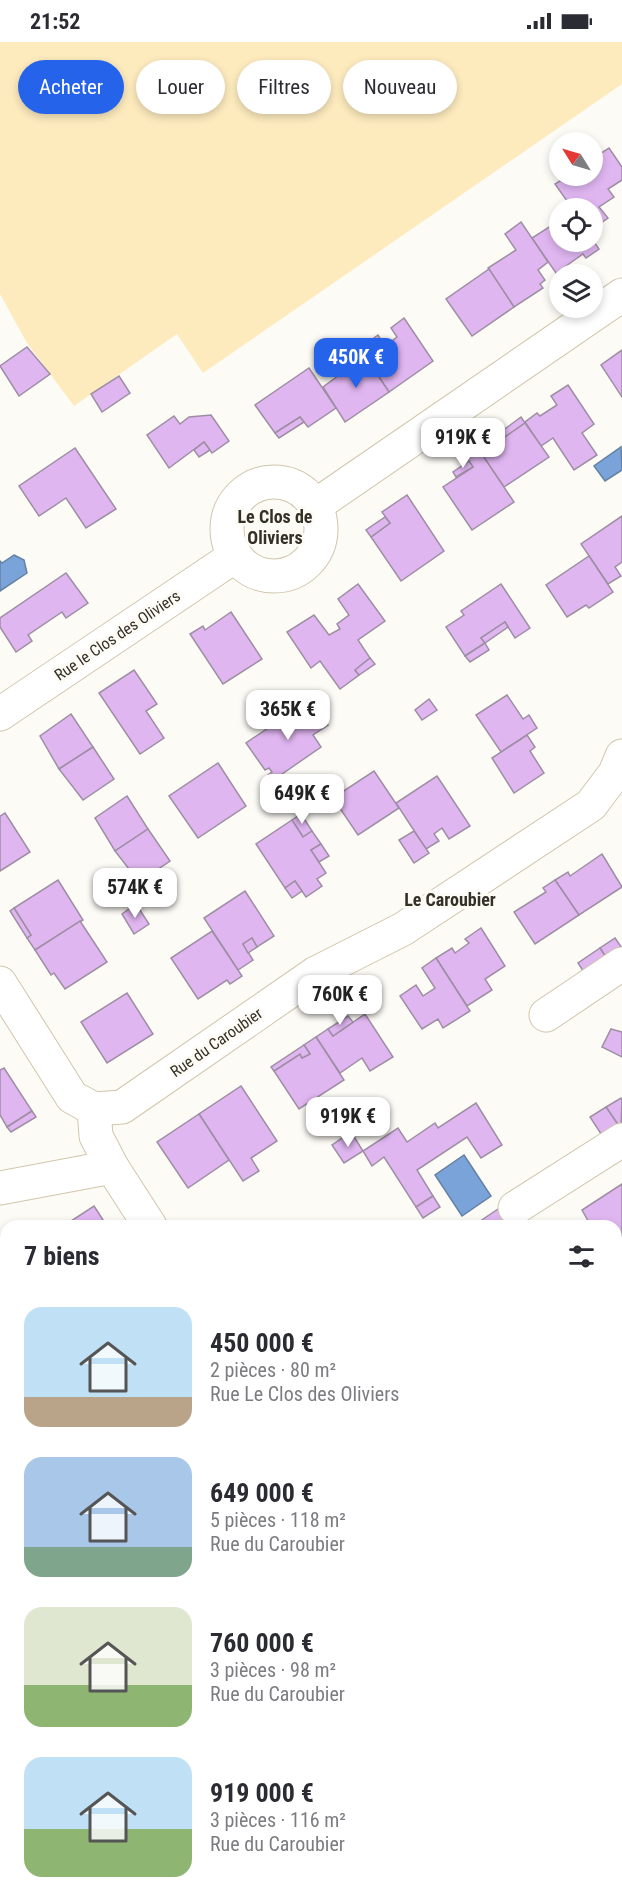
<!DOCTYPE html>
<html lang="fr">
<head>
<meta charset="utf-8">
<style>
	:root { --surface:#fff; --page:#f2f2f3; --text:#2b2b33; --muted:#7c7c81; --accent:#2563eb }
	body { margin:0; font-family:"Roboto Condensed",sans-serif; background:var(--page); color:var(--text); height:100vh; display:flex; flex-direction:column; font-size:22px; white-space:nowrap }
	* { box-sizing:border-box; margin:0 }
	p { font-size:20px; color:var(--muted) }
	.icon { flex:none; width:33px; height:33px; fill:none; stroke:currentColor; stroke-width:2; stroke-linecap:round; stroke-linejoin:round }
	.map { position:relative; flex:1; overflow:hidden }
	.drawer { position:absolute; left:0px; top:1178px; width:622px; height:686px; display:flex; flex-direction:column; background:var(--surface); border-radius:18px 18px 0 0; box-shadow:0 3px 9px #0003 }
	.drawer>* { flex:none }
	.banner { position:absolute; left:18px; top:18px; width:586px; height:54px; display:flex; gap:12px }
	.needle { width:39px; rotate:307deg }
	.tools { position:absolute; left:549px; top:90px; display:grid; gap:12px }
	.tools a { display:grid; place-items:center; width:54px; height:54px; border-radius:50%; background:var(--surface); box-shadow:0 3px 9px #0003; font-size:30px }
	.price { position:absolute; translate:-50% -51px; padding:0 14px; border-radius:12px; background:#fff; color:#222; font-size:20px; line-height:39px; filter:drop-shadow(0 2px 3px #0008) }
	.price::after { content:''; position:absolute; left:50%; top:36px; width:18px; height:14px; margin-left:-9px; background:inherit; clip-path:polygon(0 0,100% 0,50% 100%) }
	.price.current { background:var(--accent); color:#fff }
	ul { padding:0; list-style:none }
	li { display:flex; align-items:center; gap:18px; height:150px; padding:0 24px }
	li span { display:grid; place-items:center; flex:none; width:168px; height:120px; border-radius:18px; color:#555 }
	li>.icon { margin-inline-start:auto }
	span .icon { width:72px; height:72px; fill:#fffc; stroke-width:1 }
	li b { font-size:26px }
	h2 { display:flex; justify-content:space-between; align-items:center; height:72px; padding:0 24px; font-size:26px }
	.chip { padding:0 21px; border-radius:27px; background:var(--surface); box-shadow:0 3px 9px #0003; font-size:21px; line-height:54px }
	.chip.current { background:var(--accent); color:#fff }
	.status { display:flex; justify-content:space-between; align-items:center; height:42px; padding:0 30px; background:var(--surface); direction:ltr }
	.status svg { height:16px; fill:currentColor }
	.map>svg:first-child { display:block }
</style>
</head>
<body>
<div class="status"><b>21:52</b><svg viewBox="0 0 49 12"><path d="M0 12V9h3v3zM5 12V6h3v6zM10 12V3h3v9zM15 12V0h3v12zM26 1h20v11H26zM47 4h2v5h-2z"/></svg></div>
<div class="map">
<svg width="622" height="1862" viewBox="0 0 622 1862">
	<rect width="100%" height="100%" fill="#fdfbf6"/>
	<polygon fill="#fdebbe" points="0,0 622,0 622,42 203,331 177,292 74,364 27,301 0,252"/>
	<g fill="#7aa4d9" stroke="#6581a3" stroke-width="1.5">
		<polygon points="621,405 622,428 605,439 594,424"/>
		<polygon points="14,513 24,518 27,531 0,549 0,519 2,521"/>
		<polygon points="464,1113 491,1154 462,1174 435,1133"/>
	</g>
	<g fill="#e0b6f1" stroke="#9e8ea4" stroke-width="1.5">
		<polygon points="609,106 622,125 622,138 608,147 614,155 599,165 608,176 592,187 592,166 572,166 555,142 568,134 592,134 592,117"/>
		<polygon points="560,178 560,200 592,200 592,197 599,207 586,216 583,212 556,231 532,196"/>
		<polygon points="521,180 548,220 538,228 545,238 540,242 543,246 514,265 488,226 516,208 505,192"/>
		<polygon points="489,227 514,265 472,294 446,257"/>
		<polygon points="404,276 433,319 389,350 360,306 378,293 385,304 397,295 391,286"/>
		<polygon points="27,305 50,332 19,354 0,324"/>
		<polygon points="622,308 622,355 601,323"/>
		<polygon points="365,314 389,350 345,380 323,345"/>
		<polygon points="309,326 336,366 308,385 300,375 275,391 255,363"/>
		<polygon points="119,334 130,351 102,370 91,352"/>
		<polygon points="568,343 594,382 582,391 597,413 574,428 553,396 541,404 525,380 537,371 540,374 557,363 551,354"/>
		<polygon points="211,373 229,399 212,411 204,400 169,426 147,393 174,374 180,382 189,375"/>
		<polygon points="300,375 304,380 279,396 275,391"/>
		<polygon points="521,375 525,381 502,397 498,392"/>
		<polygon points="525,381 549,415 504,445 477,405 498,392 502,397"/>
		<polygon points="204,400 210,408 199,415 194,408"/>
		<polygon points="477,405 514,460 472,488 443,445 473,425 465,414"/>
		<polygon points="75,406 116,467 86,486 66,456 39,474 19,444"/>
		<polygon points="469,419 473,425 456,435 453,430"/>
		<polygon points="407,453 444,509 401,539 371,495 390,481 382,470"/>
		<polygon points="622,474 622,520 615,525 621,534 608,542 581,502"/>
		<polygon points="385,475 390,481 371,495 366,488"/>
		<polygon points="589,514 613,550 589,566 586,563 567,575 546,543"/>
		<polygon points="66,531 88,561 66,576 62,570 28,593 32,599 16,610 0,585 0,576"/>
		<polygon points="358,542 385,579 358,598 370,616 355,628 359,633 340,647 320,619 311,626 287,590 314,573 329,593 340,587 337,582 349,573 338,557"/>
		<polygon points="501,542 530,586 515,596 505,580 481,596 485,601 465,614 446,585 464,573 461,569"/>
		<polygon points="231,570 262,617 223,642 190,592 203,584 205,588"/>
		<polygon points="505,580 508,585 485,601 481,596"/>
		<polygon points="485,601 489,608 470,620 465,614"/>
		<polygon points="370,616 375,622 359,633 355,628"/>
		<polygon points="134,628 157,662 146,669 164,696 140,712 99,651"/>
		<polygon points="507,653 523,677 529,673 537,686 501,710 476,673"/>
		<polygon points="429,657 437,668 422,678 415,668"/>
		<polygon points="314,663 328,683 313,693 321,705 272,739 268,733 272,730 269,726 265,728 246,701 296,667 299,673"/>
		<polygon points="71,672 93,705 59,727 40,694"/>
		<polygon points="527,693 535,705 530,709 544,731 514,751 492,716"/>
		<polygon points="93,705 114,737 83,758 59,727"/>
		<polygon points="218,721 246,764 198,796 169,754"/>
		<polygon points="374,729 399,766 358,793 333,756"/>
		<polygon points="437,734 470,784 449,797 442,786 434,792 439,799 426,807 396,761"/>
		<polygon points="127,754 148,787 115,809 95,776"/>
		<polygon points="5,771 30,810 0,829 0,774"/>
		<polygon points="301,772 312,789 303,795 292,778"/>
		<polygon points="292,778 303,795 312,789 321,802 311,808 326,831 317,837 322,844 306,855 295,839 285,846 256,802"/>
		<polygon points="148,787 170,819 139,840 115,809"/>
		<polygon points="414,789 429,811 414,821 399,798"/>
		<polygon points="321,802 329,814 319,820 311,808"/>
		<polygon points="602,812 622,845 579,873 555,838 568,830 570,834"/>
		<polygon points="58,838 83,878 35,908 27,896 31,893 14,866"/>
		<polygon points="555,838 579,873 535,902 514,870 546,850 543,846"/>
		<polygon points="295,839 302,849 292,856 285,846"/>
		<polygon points="245,849 274,894 257,905 252,896 243,902 253,918 238,928 204,876"/>
		<polygon points="136,862 149,882 134,892 122,872"/>
		<polygon points="14,866 31,893 27,896 10,869"/>
		<polygon points="80,879 107,920 65,947 54,931 51,933 35,908"/>
		<polygon points="481,886 505,924 485,937 492,948 467,964 436,916 452,906 455,911 469,901 465,897"/>
		<polygon points="212,889 242,934 230,942 227,938 198,957 171,916"/>
		<polygon points="252,896 257,905 248,911 243,902"/>
		<polygon points="615,896 622,906 609,920 600,906"/>
		<polygon points="600,906 609,920 587,935 578,921"/>
		<polygon points="436,916 470,969 443,986 438,977 422,987 400,954 416,943 423,954 435,946 422,926"/>
		<polygon points="127,951 153,992 107,1021 81,980"/>
		<polygon points="365,972 393,1015 370,1029 362,1016 340,1031 316,995 328,987 333,994"/>
		<polygon points="348,974 353,980 333,994 328,987"/>
		<polygon points="611,987 622,990 622,1015 602,1005"/>
		<polygon points="316,995 344,1038 299,1067 274,1029 300,1012 302,1016 310,1012 304,1003"/>
		<polygon points="304,1003 310,1012 302,1016 300,1012 274,1029 271,1025"/>
		<polygon points="4,1026 32,1069 7,1085 0,1073 0,1028"/>
		<polygon points="241,1044 277,1099 251,1116 259,1129 243,1139 199,1072"/>
		<polygon points="621,1056 622,1058 621,1087 606,1065"/>
		<polygon points="476,1061 502,1103 481,1116 467,1095 417,1128 433,1154 416,1165 384,1115 372,1124 363,1109 398,1086 407,1100 435,1081 438,1086"/>
		<polygon points="606,1065 621,1087 605,1098 590,1075"/>
		<polygon points="32,1069 36,1075 11,1090 7,1085"/>
		<polygon points="199,1072 229,1118 188,1146 157,1100"/>
		<polygon points="351,1090 363,1109 344,1121 332,1103"/>
		<polygon points="622,1142 622,1206 616,1197 616,1184 591,1184 582,1168"/>
		<polygon points="433,1154 440,1165 423,1176 416,1165"/>
		<polygon points="94,1164 107,1184 74,1184 71,1179"/>
		<polygon points="501,1165 512,1184 473,1184"/>
		<polygon points="4,1198 6,1241 0,1245 0,1200"/>
		<polygon points="0,1246 6,1255 6,1265 0,1268"/>
		<polygon points="6,1559 6,1602 2,1605 0,1563"/>
		<polygon points="6,1702 6,1754 0,1758 0,1706"/>
		<polygon points="6,1754 6,1783 0,1775 0,1758"/>
		<polygon points="616,1804 622,1814 622,1829 616,1832"/>
		<polygon points="188,1857 231,1857 223,1862 191,1862"/>
	</g>
	<g fill="none" stroke-linecap="round" stroke-linejoin="round">
		<g stroke="#d0c6ab" stroke-width="35">
			<g id="minor">
				<circle cx="274" cy="487" r="47"/>
				<polyline points="315,464 622,253"/>
				<polyline points="0,672 235,514"/>
				<polyline points="0,941 72,1055 94,1067 96,1094 112,1125 150,1184"/>
				<polyline points="546,973 622,922"/>
				<polyline points="94,1067 122,1065 316,931 403,887 591,763 615,731 622,714"/>
				<polyline points="0,1146 112,1125"/>
				<polyline points="515,1166 622,1098"/>
				<polyline points="0,1459 6,1468"/>
				<polyline points="616,1725 622,1721"/>
				<polyline points="452,1862 453,1857"/>
			</g>
		</g>
		<use href="#minor" stroke="#fff" stroke-width="33"/>
	</g>
	<g text-anchor="middle" stroke-width="6" stroke-linejoin="round" paint-order="stroke">
		<g font-size="16" fill="#343025" stroke="#fdfbf6">
			<text transform="translate(117 593) rotate(-34)" y="6">Rue le Clos des Oliviers</text>
			<text transform="translate(216 1000) rotate(-35)" y="6">Rue du Caroubier</text>
		</g>
		<g font-size="18" font-weight="bold" fill="#343025" stroke="#fdfbf6">
			<text x="275" y="481">Le Clos de<tspan x="275" dy="21">Oliviers</tspan></text>
			<text x="450" y="864">Le Caroubier</text>
		</g>
	</g>
</svg>
<div class="tools">
<a><svg class="needle" viewBox="-14 -14 28 28"><path d="M0-13l5 13h-10z" fill="#e53935"/><path d="M0 13l5-13h-10z" fill="#7c7c81"/></svg></a>
<a><svg class="icon" aria-label="locate" viewBox="0 0 24 24"><circle cx="12" cy="12" r="6"/><path d="M12 2v4M12 18v4M2 12h4M18 12h4"/></svg></a>
<a><svg class="icon" aria-label="layers" viewBox="0 0 24 24"><path d="M12 4l9 5-9 5-9-5zM3 14l9 5 9-5"/></svg></a>
</div>
<b class="price current" style="left:356px;top:347px">450K €</b>
<b class="price" style="left:463px;top:427px">919K €</b>
<b class="price" style="left:288px;top:699px">365K €</b>
<b class="price" style="left:302px;top:783px">649K €</b>
<b class="price" style="left:135px;top:877px">574K €</b>
<b class="price" style="left:340px;top:984px">760K €</b>
<b class="price" style="left:348px;top:1106px">919K €</b>
<div class="banner">
<a class="chip current">Acheter</a>
<a class="chip">Louer</a>
<a class="chip">Filtres</a>
<a class="chip">Nouveau</a>
</div>
<section class="drawer">
<h2>7 biens<svg class="icon" aria-label="filters" viewBox="0 0 24 24"><path d="M4 7h16M4 17h16"/><circle cx="9" cy="7" r="2"/><circle cx="15" cy="17" r="2"/></svg></h2>
<ul>
<li><span style="background:linear-gradient(#bfe0f5 75%,#b9a48a 0)"><svg class="icon" aria-label="home" viewBox="0 0 24 24"><path d="M3 11l9-7 9 7M6 9v11h12V9"/></svg></span><div><b>450 000 €</b><p>2 pièces · 80 m²</p><p>Rue Le Clos des Oliviers</p></div></li>
<li><span style="background:linear-gradient(#a9c7e8 75%,#7fa58c 0)"><svg class="icon" aria-label="home" viewBox="0 0 24 24"><path d="M3 11l9-7 9 7M6 9v11h12V9"/></svg></span><div><b>649 000 €</b><p>5 pièces · 118 m²</p><p>Rue du Caroubier</p></div></li>
<li><span style="background:linear-gradient(#dfe7d0 65%,#8fb573 0)"><svg class="icon" aria-label="home" viewBox="0 0 24 24"><path d="M3 11l9-7 9 7M6 9v11h12V9"/></svg></span><div><b>760 000 €</b><p>3 pièces · 98 m²</p><p>Rue du Caroubier</p></div></li>
<li><span style="background:linear-gradient(#bfe0f5 60%,#8fb573 0)"><svg class="icon" aria-label="home" viewBox="0 0 24 24"><path d="M3 11l9-7 9 7M6 9v11h12V9"/></svg></span><div><b>919 000 €</b><p>3 pièces · 116 m²</p><p>Rue du Caroubier</p></div></li>
</ul>
</section>
</div>
</body>
</html>
